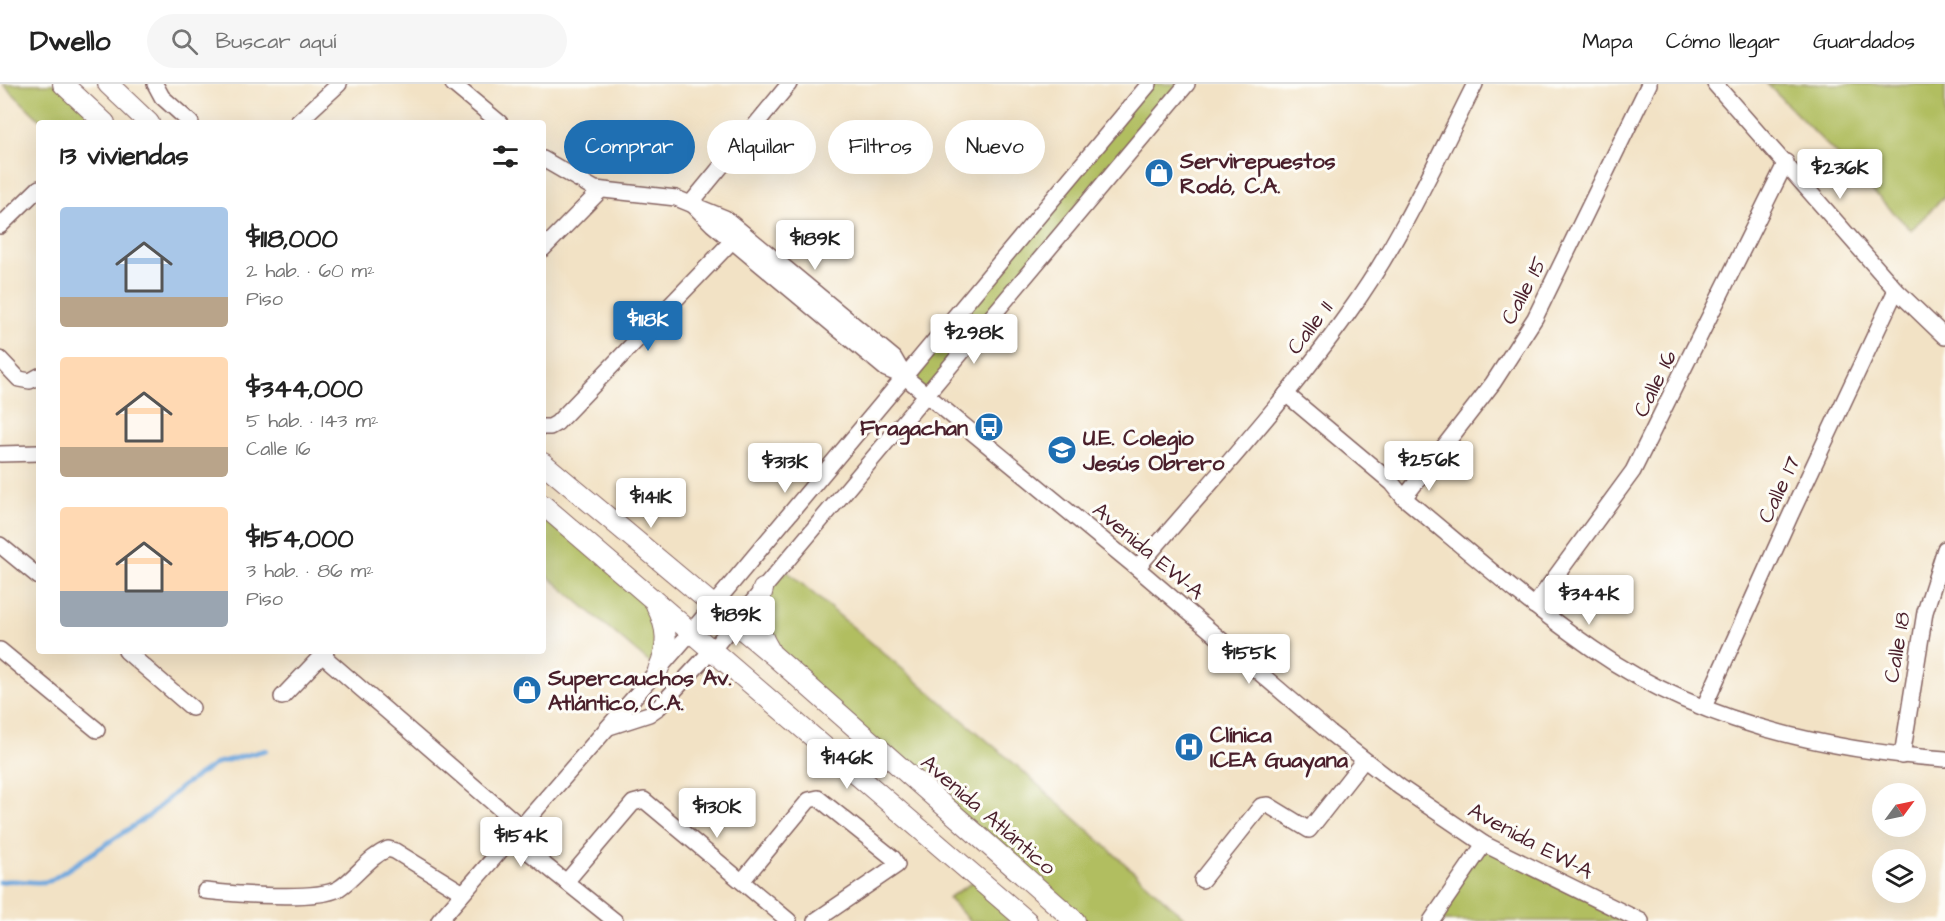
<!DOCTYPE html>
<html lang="es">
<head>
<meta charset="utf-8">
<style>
	:root { --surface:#fff; --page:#f6f6f6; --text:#222; --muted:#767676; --line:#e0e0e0; --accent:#1f6fb2 }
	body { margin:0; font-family:"Architects Daughter",sans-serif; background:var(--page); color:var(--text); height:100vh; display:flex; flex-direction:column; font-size:22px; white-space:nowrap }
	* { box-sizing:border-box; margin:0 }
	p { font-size:20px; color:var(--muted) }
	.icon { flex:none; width:33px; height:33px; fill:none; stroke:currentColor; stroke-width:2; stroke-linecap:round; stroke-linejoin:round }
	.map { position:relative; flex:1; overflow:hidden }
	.panel { position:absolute; left:36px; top:36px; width:510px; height:534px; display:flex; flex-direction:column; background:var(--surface); border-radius:6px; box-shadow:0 6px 24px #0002 }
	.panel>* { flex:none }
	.top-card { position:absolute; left:564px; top:36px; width:570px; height:54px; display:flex; gap:12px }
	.needle { width:39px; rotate:57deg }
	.tools { position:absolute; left:1872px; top:699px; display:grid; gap:12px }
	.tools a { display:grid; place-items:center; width:54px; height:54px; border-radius:50%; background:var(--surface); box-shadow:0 6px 24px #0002; font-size:30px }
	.price { position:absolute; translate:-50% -51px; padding:0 14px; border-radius:6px; background:#fff; color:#222; font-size:20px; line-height:39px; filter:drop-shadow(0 2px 3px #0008) }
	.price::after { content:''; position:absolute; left:50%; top:36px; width:18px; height:14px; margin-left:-9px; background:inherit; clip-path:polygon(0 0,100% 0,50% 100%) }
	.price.on { background:var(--accent); color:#fff }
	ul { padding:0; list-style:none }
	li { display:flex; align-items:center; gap:18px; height:150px; padding:0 24px }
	li span { display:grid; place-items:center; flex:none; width:168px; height:120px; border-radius:6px; color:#555 }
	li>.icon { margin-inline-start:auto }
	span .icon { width:72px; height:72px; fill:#fffc; stroke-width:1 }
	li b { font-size:26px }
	h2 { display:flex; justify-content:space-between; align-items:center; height:72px; padding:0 24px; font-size:26px }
	.tag { padding:0 21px; border-radius:27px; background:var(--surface); box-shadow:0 6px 24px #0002; font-size:21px; line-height:54px }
	.tag.on { background:var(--accent); color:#fff }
	header { display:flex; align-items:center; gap:36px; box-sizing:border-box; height:84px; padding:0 30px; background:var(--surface); border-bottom:2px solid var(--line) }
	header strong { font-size:28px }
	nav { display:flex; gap:33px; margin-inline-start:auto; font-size:21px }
	.search { width:420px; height:54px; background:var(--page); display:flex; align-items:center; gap:15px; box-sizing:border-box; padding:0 21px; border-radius:33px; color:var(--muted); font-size:22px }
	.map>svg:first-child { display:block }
</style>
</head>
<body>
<header>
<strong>Dwello</strong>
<div class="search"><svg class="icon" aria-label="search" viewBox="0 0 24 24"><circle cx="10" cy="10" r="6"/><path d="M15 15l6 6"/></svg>Buscar aquí</div>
<nav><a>Mapa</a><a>Cómo llegar</a><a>Guardados</a></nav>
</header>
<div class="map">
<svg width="1945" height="837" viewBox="0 0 1945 837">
	<rect width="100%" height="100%" fill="#fdfcf7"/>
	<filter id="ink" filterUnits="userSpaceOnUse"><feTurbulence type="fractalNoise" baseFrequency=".0167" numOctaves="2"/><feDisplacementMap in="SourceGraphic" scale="12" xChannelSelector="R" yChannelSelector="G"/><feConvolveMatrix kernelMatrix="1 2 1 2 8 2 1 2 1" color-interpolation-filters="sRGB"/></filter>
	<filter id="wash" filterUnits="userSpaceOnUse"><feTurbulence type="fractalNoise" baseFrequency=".008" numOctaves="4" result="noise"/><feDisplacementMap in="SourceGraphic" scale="24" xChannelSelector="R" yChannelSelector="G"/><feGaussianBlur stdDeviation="1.35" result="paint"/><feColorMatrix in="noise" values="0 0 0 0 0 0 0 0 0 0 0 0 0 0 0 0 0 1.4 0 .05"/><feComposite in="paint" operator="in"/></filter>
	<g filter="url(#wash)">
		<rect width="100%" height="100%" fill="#f2e2c5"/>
		<g fill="#b1be61" stroke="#7e6e46" stroke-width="1.5">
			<polygon points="3,0 63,0 105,39 43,39"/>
			<polygon points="1149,0 1187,0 927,312 905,293"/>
			<polygon points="1767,0 1945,0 1945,112 1911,146"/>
			<polygon points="543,421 653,516 658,586 543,488"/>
			<polygon points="782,483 1016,681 1188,837 1075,837 774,572 757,538"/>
			<polygon points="1484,760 1641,837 1431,837"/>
			<polygon points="979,794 1027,837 970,837 948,814"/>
		</g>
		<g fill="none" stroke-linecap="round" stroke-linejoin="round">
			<path stroke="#6fa8de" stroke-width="4.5" d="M 0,798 C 17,794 33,801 50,797 L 150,731 L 181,703 L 217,679 L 266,666"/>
		</g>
	</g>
	<g filter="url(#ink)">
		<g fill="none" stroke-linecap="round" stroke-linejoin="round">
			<g stroke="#856361" stroke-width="18">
				<g id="street">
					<polyline points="155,0 162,13 191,39"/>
					<polyline points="453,0 500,39"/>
					<polyline points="1715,0 1896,206 1945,253"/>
					<polyline points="297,39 339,0"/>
					<polyline points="543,75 595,105 676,114 725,134 894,274 905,293"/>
					<polyline points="691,119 712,140 886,285 905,293 1137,484 1330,649 1400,703 1484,760 1641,837"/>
					<polyline points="691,119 789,0"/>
					<polyline points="0,142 39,104"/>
					<polyline points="543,165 601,106"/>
					<polyline points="0,275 19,295 30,297 39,292"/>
					<path d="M 1286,310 L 1392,399 L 1404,414 C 1466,465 1526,519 1593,565 C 1696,637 1821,666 1945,675"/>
					<polyline points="543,343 550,343 557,339 732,157"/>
					<polyline points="0,370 39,369"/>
					<polyline points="1404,414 1493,299 1535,234 1649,0"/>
					<polyline points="0,461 39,493"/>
					<path d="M 1137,484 C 1209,400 1285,318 1349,228 C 1400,158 1436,77 1475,0"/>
					<polyline points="1534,522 1633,387 1786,78"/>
					<polyline points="0,566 97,646"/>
					<polyline points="126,567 192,624"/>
					<polyline points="322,571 521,743"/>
					<polyline points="282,613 326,567"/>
					<polyline points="1704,623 1791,430 1896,206"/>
					<polyline points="609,643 649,630 659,623 712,566 1187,0"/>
					<polyline points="1902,672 1925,528 1945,465"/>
					<polyline points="511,754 615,837"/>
					<polyline points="1202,796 1261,722 1268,721 1309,746 1364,676"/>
					<polyline points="742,797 809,716 818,714 893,774 897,781 815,837"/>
					<polyline points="566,798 633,719 644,716 789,837"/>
					<path d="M 205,807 C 233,810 315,817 338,805 C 356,794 368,773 388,765 L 395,767 L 463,809"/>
					<polyline points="439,837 691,548 1149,0"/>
					<polyline points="1431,837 1484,760"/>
				</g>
			</g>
			<g stroke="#856361" stroke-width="22">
				<g id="secondary">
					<polyline points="63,0 105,39"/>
					<polyline points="108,0 149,39"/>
					<polyline points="543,379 774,572 1075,837"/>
					<polyline points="543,421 1027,837"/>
					<path d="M 763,505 C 756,528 756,544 769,565"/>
					<path d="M 656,521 C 668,544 669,562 658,586"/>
				</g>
			</g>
			<use href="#street" stroke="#fff" stroke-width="15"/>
			<use href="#secondary" stroke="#fff" stroke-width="20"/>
		</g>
	</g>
	<defs>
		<g id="shop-disc" transform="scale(1.5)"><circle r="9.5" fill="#1f6fb2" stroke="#fdfcf7"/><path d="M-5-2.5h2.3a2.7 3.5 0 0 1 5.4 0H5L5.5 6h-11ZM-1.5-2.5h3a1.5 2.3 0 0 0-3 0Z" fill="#fff"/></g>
		<g id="bus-disc" transform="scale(1.5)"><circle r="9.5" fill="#1f6fb2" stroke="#fdfcf7"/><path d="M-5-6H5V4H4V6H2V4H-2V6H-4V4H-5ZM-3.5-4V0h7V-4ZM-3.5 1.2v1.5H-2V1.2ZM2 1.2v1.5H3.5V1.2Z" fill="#fff"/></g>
		<g id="school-disc" transform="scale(1.5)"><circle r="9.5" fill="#1f6fb2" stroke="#fdfcf7"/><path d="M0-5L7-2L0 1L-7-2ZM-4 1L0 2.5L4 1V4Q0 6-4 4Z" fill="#fff"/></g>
		<g id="hospital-disc" transform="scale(1.5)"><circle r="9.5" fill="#1f6fb2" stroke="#fdfcf7"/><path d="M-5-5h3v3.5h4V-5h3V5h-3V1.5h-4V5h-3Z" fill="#fff"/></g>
	</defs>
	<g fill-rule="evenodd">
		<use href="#shop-disc" x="1159" y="89"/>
		<use href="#bus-disc" x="989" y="343"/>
		<use href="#school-disc" x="1062" y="366"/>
		<use href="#shop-disc" x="527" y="606"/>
		<use href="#hospital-disc" x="1189" y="663"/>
	</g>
	<g text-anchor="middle" stroke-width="6" stroke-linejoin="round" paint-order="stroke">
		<g font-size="22" font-weight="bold" fill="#4a1f2b" stroke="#fdfcf7" text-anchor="start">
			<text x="1180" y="84">Servirepuestos<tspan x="1180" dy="25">Rodó, C.A.</tspan></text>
			<text x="968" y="351" text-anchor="end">Fragachan</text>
			<text x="1083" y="361">U.E. Colegio<tspan x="1083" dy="25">Jesús Obrero</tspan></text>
			<text x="548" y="601">Supercauchos Av.<tspan x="548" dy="25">Atlántico, C.A.</tspan></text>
			<text x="1210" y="658">Clínica<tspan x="1210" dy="25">ICEA Guayana</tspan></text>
		</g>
		<g font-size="22" fill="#4a1f2b" stroke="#fdfcf7">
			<text transform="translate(1523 206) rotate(-62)" y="8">Calle 15</text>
			<text transform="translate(1309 243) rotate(-53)" y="8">Calle 11</text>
			<text transform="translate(1654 299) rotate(-64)" y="8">Calle 16</text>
			<text transform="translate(1778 405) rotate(-65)" y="8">Calle 17</text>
			<text transform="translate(1149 466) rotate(40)" y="8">Avenida EW-A</text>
			<text transform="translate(1896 563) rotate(-80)" y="8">Calle 18</text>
			<text transform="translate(989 730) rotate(41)" y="8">Avenida Atlántico</text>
			<text transform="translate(1531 756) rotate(28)" y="8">Avenida EW-A</text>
		</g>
	</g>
</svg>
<div class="tools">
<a><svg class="needle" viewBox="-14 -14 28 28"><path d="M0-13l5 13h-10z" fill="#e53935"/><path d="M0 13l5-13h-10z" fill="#767676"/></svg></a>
<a><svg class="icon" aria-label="layers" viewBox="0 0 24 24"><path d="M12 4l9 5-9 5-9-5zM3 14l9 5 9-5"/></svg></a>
</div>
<b class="price" style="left:1840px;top:116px">$236K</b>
<b class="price" style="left:815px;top:187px">$189K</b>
<b class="price on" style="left:648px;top:268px">$118K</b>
<b class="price" style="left:974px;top:281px">$298K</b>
<b class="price" style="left:1429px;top:408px">$256K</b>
<b class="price" style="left:785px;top:410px">$313K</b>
<b class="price" style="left:651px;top:445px">$141K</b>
<b class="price" style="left:1589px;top:542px">$344K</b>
<b class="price" style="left:736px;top:563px">$189K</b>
<b class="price" style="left:1249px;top:601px">$155K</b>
<b class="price" style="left:847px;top:706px">$146K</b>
<b class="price" style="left:717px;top:755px">$130K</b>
<b class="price" style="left:521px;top:784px">$154K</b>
<div class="top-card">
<a class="tag on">Comprar</a>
<a class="tag">Alquilar</a>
<a class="tag">Filtros</a>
<a class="tag">Nuevo</a>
</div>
<section class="panel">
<h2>13 viviendas<svg class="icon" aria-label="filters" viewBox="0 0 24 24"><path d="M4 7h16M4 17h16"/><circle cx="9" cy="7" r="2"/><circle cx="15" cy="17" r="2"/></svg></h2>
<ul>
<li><span style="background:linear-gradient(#a9c7e8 75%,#b9a48a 0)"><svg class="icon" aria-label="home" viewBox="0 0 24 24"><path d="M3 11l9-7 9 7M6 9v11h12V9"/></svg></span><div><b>$118,000</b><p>2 hab. · 60 m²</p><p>Piso</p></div></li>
<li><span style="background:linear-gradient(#ffd9b3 75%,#b9a48a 0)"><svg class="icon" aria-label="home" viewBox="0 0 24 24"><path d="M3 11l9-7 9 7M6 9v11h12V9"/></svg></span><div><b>$344,000</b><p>5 hab. · 143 m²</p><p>Calle 16</p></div></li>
<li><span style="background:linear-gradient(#ffd9b3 70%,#9aa5b1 0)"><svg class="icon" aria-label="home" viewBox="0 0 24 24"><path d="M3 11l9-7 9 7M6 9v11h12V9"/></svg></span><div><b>$154,000</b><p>3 hab. · 86 m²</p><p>Piso</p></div></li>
</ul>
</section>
</div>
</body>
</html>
